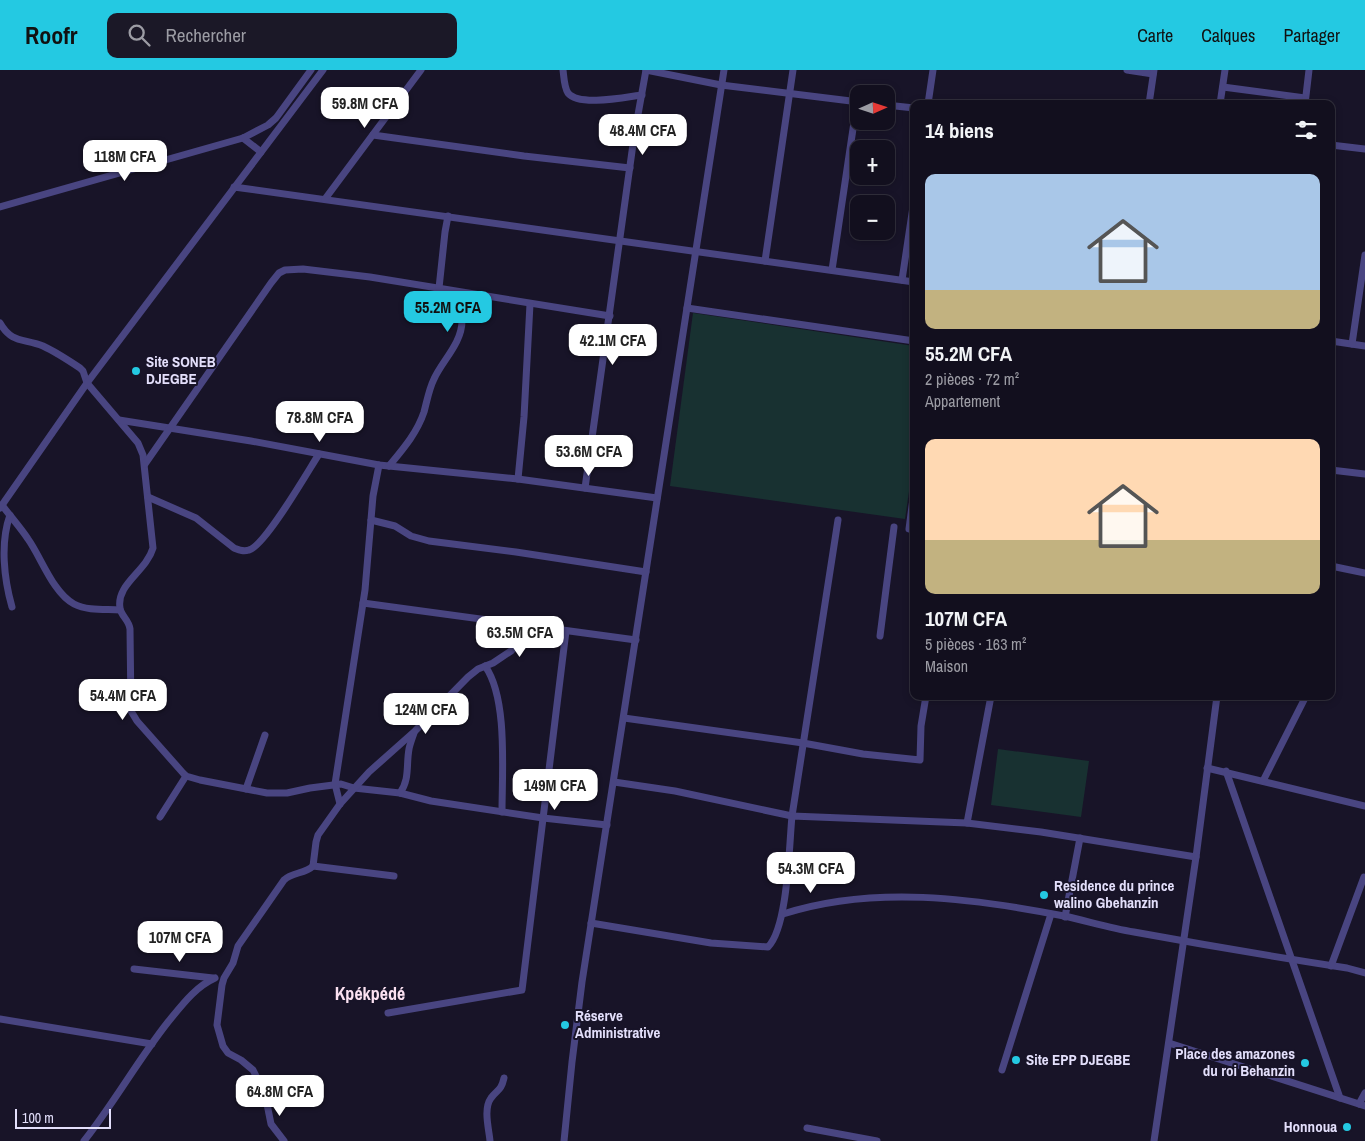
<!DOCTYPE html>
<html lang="fr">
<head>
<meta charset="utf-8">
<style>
	:root { --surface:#120f1e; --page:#1b1827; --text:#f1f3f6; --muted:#9c9ca4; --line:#312f3c; --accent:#24c9e2 }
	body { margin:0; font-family:"Archivo Narrow",sans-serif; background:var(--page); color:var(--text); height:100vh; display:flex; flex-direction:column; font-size:19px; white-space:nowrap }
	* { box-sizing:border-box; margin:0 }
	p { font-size:16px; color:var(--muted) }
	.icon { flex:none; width:28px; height:28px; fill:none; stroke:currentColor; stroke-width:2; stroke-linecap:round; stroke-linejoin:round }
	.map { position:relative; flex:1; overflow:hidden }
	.panel { position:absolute; left:910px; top:30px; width:425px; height:600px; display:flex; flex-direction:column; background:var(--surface); border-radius:10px; box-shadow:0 2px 8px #0003,0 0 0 1px var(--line) }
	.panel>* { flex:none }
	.needle { width:32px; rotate:87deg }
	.controls { position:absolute; left:850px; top:15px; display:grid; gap:10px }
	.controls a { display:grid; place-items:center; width:45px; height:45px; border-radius:10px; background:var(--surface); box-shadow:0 2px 8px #0003,0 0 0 1px var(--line); font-size:25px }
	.scale { position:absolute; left:15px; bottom:12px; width:96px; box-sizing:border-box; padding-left:5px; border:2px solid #e3dffb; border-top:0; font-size:14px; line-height:18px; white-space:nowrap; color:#e3dffb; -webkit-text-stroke:4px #181428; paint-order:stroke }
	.price { position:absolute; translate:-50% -42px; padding:0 11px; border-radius:10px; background:#fff; color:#222; font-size:16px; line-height:32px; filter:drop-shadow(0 1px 2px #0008) }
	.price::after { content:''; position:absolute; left:50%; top:30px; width:15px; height:11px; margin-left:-8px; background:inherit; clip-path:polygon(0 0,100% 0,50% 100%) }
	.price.selected { background:var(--accent); color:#111 }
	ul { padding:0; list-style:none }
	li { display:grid; align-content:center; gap:10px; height:265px; padding:0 15px }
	li span { display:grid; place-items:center; height:155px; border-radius:10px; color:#555 }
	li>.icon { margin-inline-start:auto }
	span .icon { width:90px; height:90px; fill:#fffc; stroke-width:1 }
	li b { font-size:21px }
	h2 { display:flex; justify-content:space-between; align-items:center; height:60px; padding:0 15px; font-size:21px }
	header { display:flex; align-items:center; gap:30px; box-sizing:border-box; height:70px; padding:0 25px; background:var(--accent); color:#111 }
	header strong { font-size:24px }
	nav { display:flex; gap:28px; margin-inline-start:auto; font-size:18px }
	.search { width:350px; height:45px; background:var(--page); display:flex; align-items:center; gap:12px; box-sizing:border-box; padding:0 18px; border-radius:10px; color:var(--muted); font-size:19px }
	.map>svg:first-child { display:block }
</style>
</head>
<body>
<header>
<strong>Roofr</strong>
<div class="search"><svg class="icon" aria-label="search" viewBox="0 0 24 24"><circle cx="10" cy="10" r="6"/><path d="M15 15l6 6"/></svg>Rechercher</div>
<nav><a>Carte</a><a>Calques</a><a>Partager</a></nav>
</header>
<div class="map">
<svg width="1365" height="1071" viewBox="0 0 1365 1071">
	<rect width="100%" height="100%" fill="#181428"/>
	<g fill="#183131">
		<polygon points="693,243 914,276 914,387 905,449 670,416"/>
		<polygon points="998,679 1089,691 1081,747 991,735"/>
	</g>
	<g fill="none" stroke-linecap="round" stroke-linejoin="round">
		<g stroke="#494581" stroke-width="7">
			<path d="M 563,0 C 564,7 564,17 568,23 C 579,37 626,27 642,25"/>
			<polyline points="646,0 721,15 859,32"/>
			<polyline points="1127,0 1153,4"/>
			<polyline points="1223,17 1305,28"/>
			<polyline points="928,34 933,0"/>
			<polyline points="1149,34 1154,0"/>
			<polyline points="1220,34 1225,0"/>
			<polyline points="1305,34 1309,0"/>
			<polyline points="886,35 914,38"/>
			<polyline points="373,65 524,86 630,98"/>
			<polyline points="243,68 261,82"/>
			<polyline points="1331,75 1365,79"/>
			<polyline points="234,117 914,212"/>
			<polyline points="325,129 421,0"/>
			<polyline points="0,137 243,68 268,55 276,48 311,0"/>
			<polyline points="765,191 793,0"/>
			<polyline points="832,200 857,32"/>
			<polyline points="902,210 914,130"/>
			<polyline points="687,238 914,271"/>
			<path d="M 0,253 C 12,274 24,268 43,276 C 56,282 68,290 80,298 L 83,301 L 87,313 L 138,373 L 143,385 L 153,478 C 146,502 116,514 120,538 C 121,546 129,550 130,559 L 131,641 L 137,651 L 183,703 L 186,706 L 200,710 L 267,723 L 287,723 L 310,718 L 341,714 L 354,718 L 400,723 L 431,731 L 543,748 L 607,755"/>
			<polyline points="1331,271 1365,276"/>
			<polyline points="1352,274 1365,185"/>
			<polyline points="119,350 251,371 379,395 518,409 657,428"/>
			<polyline points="145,394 271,213 279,203 285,200 303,199 370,207 610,246"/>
			<path d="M 389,396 C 403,379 417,363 424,342 C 427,331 429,319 434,309 C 442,291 462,273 462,251 C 461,236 451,227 439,218 L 445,162 L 448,146"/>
			<polyline points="1331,400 1365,404"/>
			<polyline points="518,409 524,347 530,234"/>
			<polyline points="585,418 634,67 646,0"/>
			<path d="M 148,427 L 196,448 L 234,478 C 239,480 243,482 249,480 C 265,476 308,401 319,384"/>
			<path d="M 2,435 C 10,446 20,457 28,469 C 41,487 53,523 74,534 C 88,541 105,539 120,540"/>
			<polyline points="0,438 87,313 323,0"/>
			<path d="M 10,445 C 0,473 4,509 12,537"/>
			<polyline points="371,450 395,456 411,466 429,471 516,482 646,502"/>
			<polyline points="909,459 914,421"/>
			<polyline points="1331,496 1365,503"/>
			<polyline points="363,533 636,570"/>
			<polyline points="880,566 894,457"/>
			<path d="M 485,596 C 508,628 502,702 502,742"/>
			<polyline points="624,648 803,673 863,684 920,690 921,656 926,626"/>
			<polyline points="1207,698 1365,736"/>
			<polyline points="1226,701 1340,1028"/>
			<polyline points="1263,711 1306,626"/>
			<polyline points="614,712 675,721 792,746 838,450"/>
			<polyline points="246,719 265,665"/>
			<path d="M 400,723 C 410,709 406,695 409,679 C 410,674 412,669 414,663"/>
			<polyline points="340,734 335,714 365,520 373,426 379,395"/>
			<polyline points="160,747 186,706"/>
			<polyline points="967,753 991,626"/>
			<polyline points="313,796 394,806"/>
			<path d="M 783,844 C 873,815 972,828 1064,846 C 1087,851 1110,858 1134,862 C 1205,875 1276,887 1347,898 L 1365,903"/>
			<polyline points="1065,847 1080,768"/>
			<path d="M 591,853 L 711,873 L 768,877 C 788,857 789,776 792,746 L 967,753 L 1041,762 L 1196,787"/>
			<polyline points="1331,896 1364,807"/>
			<polyline points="134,899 213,908"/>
			<polyline points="388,943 522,920 566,561"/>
			<polyline points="0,949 152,974"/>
			<polyline points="1169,973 1365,1036"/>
			<polyline points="1002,1000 1051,844"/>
			<polyline points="1359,1034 1365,1023"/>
			<polyline points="807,1058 877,1071"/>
			<path d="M 84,1071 C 114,1033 138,990 168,952 C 182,935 195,917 215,908"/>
			<path d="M 284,1071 L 271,1054 L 265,1024 L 253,1000 L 241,990 L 228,983 L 223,976 L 217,955 L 222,915 L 224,908 L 233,893 L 238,876 L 284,810 C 292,802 305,804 313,796 L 316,772 L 318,765 L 340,734 L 369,702 L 415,661 L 468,607 L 478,599 L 493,593 L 511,581 L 524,567 L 530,554"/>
			<path d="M 490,1071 C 489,1059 483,1039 491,1028 C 498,1019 501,1021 504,1008"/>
			<polyline points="564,1071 572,992 582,912 724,0"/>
			<polyline points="1154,1071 1196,787 1217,626"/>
		</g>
	</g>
	<g fill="#24c9e2" stroke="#181428" stroke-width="2">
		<circle cx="136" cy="301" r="5"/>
		<circle cx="1044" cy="825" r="5"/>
		<circle cx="565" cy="955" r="5"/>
		<circle cx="1016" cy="990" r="5"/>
		<circle cx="1305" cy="993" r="5"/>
		<circle cx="1347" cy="1057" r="5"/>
	</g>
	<g text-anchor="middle" stroke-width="4" stroke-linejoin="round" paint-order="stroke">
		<g font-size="15" font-weight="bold" fill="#e3dffb" stroke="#181428" text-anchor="start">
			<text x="146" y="297">Site SONEB<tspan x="146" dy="17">DJEGBE</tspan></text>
			<text x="1054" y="821">Residence du prince<tspan x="1054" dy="17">walino Gbehanzin</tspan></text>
			<text x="575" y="951">Réserve<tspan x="575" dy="17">Administrative</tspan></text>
			<text x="1295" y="989" text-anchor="end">Place des amazones<tspan x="1295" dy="17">du roi Behanzin</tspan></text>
			<text x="1026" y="995">Site EPP DJEGBE</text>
			<text x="1337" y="1062" text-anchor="end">Honnoua</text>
		</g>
		<g font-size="18" font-weight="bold" fill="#fbe1f1" stroke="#181428">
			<text x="370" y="930">Kpékpédé</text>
		</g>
	</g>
</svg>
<div class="controls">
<a><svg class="needle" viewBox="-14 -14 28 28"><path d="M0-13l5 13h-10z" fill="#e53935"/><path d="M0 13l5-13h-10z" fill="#9c9ca4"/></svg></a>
<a>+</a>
<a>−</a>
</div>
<div class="scale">100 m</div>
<b class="price" style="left:365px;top:59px">59.8M CFA</b>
<b class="price" style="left:643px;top:86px">48.4M CFA</b>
<b class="price" style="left:125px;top:112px">118M CFA</b>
<b class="price selected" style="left:448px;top:263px">55.2M CFA</b>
<b class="price" style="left:613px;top:296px">42.1M CFA</b>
<b class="price" style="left:320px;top:373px">78.8M CFA</b>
<b class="price" style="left:589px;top:407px">53.6M CFA</b>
<b class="price" style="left:520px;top:588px">63.5M CFA</b>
<b class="price" style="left:123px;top:651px">54.4M CFA</b>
<b class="price" style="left:426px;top:665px">124M CFA</b>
<b class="price" style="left:555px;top:741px">149M CFA</b>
<b class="price" style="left:811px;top:824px">54.3M CFA</b>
<b class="price" style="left:180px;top:893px">107M CFA</b>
<b class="price" style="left:280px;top:1047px">64.8M CFA</b>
<section class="panel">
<h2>14 biens<svg class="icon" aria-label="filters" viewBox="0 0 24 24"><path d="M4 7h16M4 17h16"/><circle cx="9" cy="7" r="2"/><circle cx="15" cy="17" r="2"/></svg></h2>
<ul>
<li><span style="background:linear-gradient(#a9c7e8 75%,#c2b280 0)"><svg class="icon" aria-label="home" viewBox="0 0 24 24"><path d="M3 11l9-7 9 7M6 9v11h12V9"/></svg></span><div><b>55.2M CFA</b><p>2 pièces · 72 m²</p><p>Appartement</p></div></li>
<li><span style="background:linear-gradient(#ffd9b3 65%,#c2b280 0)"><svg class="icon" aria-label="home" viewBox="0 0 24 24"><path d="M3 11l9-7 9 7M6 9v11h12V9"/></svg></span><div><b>107M CFA</b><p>5 pièces · 163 m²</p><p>Maison</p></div></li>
</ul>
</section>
</div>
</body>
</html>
